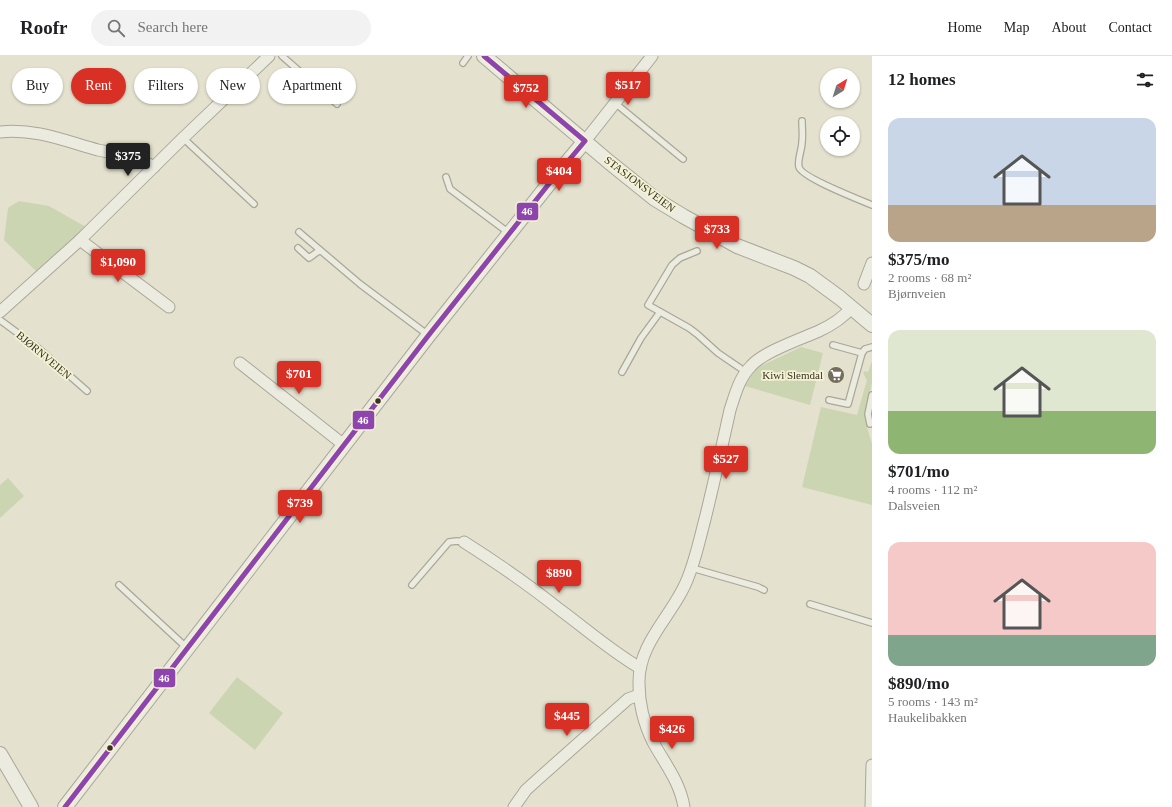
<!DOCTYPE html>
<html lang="en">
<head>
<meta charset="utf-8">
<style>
	:root { --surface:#fff; --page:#f2f2f2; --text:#202124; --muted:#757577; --line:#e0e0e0; --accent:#d93025 }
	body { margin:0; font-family:Georgia,serif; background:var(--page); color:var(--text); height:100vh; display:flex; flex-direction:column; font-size:15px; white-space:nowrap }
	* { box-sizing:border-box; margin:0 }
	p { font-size:13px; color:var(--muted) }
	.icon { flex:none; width:22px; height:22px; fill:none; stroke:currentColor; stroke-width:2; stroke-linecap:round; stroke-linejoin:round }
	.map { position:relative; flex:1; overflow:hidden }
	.drawer { display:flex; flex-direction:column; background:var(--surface); width:300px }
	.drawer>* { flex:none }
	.guide { position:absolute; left:12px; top:12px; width:380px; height:36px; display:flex; gap:8px }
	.needle { width:26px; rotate:38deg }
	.controls { position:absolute; left:820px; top:12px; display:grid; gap:8px }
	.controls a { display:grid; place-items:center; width:40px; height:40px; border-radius:50%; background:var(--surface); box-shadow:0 1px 3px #0004; font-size:20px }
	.price { position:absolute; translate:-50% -34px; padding:0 9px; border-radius:4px; background:var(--accent); color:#fff; font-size:13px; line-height:26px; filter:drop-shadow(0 1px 2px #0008) }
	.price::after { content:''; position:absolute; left:50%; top:24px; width:12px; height:9px; margin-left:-6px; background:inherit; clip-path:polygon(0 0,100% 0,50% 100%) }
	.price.active { background:#222; color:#fff }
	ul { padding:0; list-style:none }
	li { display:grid; align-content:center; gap:8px; height:212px; padding:0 16px }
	li span { display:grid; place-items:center; height:124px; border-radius:12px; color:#555 }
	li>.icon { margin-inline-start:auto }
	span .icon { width:72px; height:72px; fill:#fffc; stroke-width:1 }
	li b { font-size:17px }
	h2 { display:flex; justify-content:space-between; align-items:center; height:48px; padding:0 16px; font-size:17px }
	.tag { padding:0 14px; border-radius:18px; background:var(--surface); box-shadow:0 1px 3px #0004; font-size:14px; line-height:36px }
	.tag.active { background:var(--accent); color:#fff }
	header { display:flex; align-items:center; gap:24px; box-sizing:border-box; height:56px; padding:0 20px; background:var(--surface); border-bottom:1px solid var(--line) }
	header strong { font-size:19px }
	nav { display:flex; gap:22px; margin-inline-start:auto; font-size:14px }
	.search { width:280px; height:36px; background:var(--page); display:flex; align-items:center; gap:10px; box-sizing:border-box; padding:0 14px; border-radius:22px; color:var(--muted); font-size:15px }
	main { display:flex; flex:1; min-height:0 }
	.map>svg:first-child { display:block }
</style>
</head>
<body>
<header>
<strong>Roofr</strong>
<div class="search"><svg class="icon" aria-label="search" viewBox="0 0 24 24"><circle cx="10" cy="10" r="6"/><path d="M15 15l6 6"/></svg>Search here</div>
<nav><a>Home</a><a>Map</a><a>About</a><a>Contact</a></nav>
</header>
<main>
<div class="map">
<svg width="872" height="751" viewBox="0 0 872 751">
	<rect width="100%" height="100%" fill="#e4e2ce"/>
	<g fill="#ccd5b1">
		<polygon points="19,145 49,150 86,171 36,215 4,184 8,152"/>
		<polygon points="801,291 823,297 810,349 745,330 753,317 759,311"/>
		<polygon points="872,305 872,327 865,358 867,371 872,388 872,449 802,431 821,351 857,359 867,324 863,317 865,315 868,316"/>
		<polygon points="8,422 24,440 0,462 0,429"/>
		<polygon points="237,621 283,657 255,694 209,657"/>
	</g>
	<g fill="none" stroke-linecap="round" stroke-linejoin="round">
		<g stroke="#a9a798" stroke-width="8">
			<g id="service">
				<polyline points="282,0 337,48"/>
				<polyline points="463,7 468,0"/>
				<polyline points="615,47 683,103"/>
				<path d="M 802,65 C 802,72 803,79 802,86 C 802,94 797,104 799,111 C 801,121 860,144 872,149"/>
				<polyline points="183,82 254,148"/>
				<polyline points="446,121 450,133 509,177"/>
				<polyline points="299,176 320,194"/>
				<polyline points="298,192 309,202 320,194 360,228 428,279"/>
				<polyline points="697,195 680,202 672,209 648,249 689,272 697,278 718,297 740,312"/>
				<polyline points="0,264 38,292 87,335"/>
				<polyline points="833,289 862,297"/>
				<polyline points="622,316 641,282 660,256"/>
				<polyline points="829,344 848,348 862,297 865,293 872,291"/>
				<polyline points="870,368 868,358 872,339"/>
				<polyline points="692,512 758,531 764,534"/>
				<polyline points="119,529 187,592"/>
				<polyline points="412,529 449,486 457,485 464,486"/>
				<polyline points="810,548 872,567"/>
			</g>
		</g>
		<g stroke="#a9a798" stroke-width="13">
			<g id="minor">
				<path d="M 0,76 C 35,72 65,85 98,94 C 117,98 138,101 154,111"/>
				<polyline points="585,85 652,0"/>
				<polyline points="80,184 169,251"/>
				<polyline points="864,228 872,207"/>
				<polyline points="0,256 80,184 183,82 269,0"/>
				<polyline points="240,307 344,389"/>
				<path d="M 464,486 C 497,507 529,529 559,553 C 586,573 611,595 640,612"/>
				<polyline points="514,751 526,734 537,724 628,643 639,639"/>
				<path d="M 684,751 C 680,726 665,708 653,686 C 644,668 639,648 639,627 C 638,585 676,557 689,519 C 696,501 700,482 705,463 C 714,427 722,390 730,354 C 735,339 739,322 751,310 C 763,296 801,283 819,275 C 832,269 842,263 851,252"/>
				<polyline points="871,751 872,709"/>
			</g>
		</g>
		<g stroke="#a9a798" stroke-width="16">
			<g id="tertiary">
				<polyline points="484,0 609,106 655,143 683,160 737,190 794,212 810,220 840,242 872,269"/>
				<polyline points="0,698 31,751"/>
				<polyline points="65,751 428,280 548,129 585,85"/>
			</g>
		</g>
		<use href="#service" stroke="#ecebe0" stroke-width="5.5"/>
		<use href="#minor" stroke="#ecebe0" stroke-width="11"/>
		<use href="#tertiary" stroke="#ecebe0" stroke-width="14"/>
		<g stroke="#f4f2d5" stroke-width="8">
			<polyline id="bus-1" points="65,751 428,280 548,129 585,85 484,0"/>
		</g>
		<use href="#bus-1" stroke="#8e44ad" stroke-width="5"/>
	</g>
	<defs>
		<g id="supermarket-disc" transform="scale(0.9)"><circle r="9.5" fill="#746f5d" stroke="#f4f2d5"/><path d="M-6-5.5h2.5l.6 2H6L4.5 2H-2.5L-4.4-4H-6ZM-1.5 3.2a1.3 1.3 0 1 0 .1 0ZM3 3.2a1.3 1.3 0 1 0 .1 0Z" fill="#fff"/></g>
	</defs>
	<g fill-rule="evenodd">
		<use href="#supermarket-disc" x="836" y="319"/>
	</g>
	<g fill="#383120" stroke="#f4f2d5" stroke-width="1.5">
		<circle cx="378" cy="345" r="3.5"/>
		<circle cx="110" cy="692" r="3.5"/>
	</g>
	<g text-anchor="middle" stroke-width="3.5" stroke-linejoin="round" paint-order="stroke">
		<g font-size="11" fill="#383120" stroke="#f4f2d5">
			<text transform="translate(640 128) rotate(37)" y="4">STASJONSVEIEN</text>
			<text transform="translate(44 299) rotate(40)" y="4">BJØRNVEIEN</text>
		</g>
		<g font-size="11" fill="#383120" stroke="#f4f2d5" text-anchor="end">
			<text x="823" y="323">Kiwi Slemdal</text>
		</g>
	</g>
	<g stroke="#f4f2d5" stroke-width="1.5">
		<rect x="516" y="146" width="23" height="19" rx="4" fill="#8e44ad"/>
		<rect x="352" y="354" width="23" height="20" rx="4" fill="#8e44ad"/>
		<rect x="153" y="612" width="23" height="20" rx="4" fill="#8e44ad"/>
	</g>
	<g font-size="11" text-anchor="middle" font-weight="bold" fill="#fff">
		<text x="527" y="159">46</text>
		<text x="363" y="368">46</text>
		<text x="164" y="626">46</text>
	</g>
</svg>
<div class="controls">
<a><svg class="needle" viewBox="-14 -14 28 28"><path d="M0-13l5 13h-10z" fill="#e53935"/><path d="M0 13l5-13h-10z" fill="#757577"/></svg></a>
<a><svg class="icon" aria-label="locate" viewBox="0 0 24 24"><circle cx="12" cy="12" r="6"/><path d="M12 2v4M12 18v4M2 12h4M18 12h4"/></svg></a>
</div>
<b class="price" style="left:628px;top:50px">$517</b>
<b class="price" style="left:526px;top:53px">$752</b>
<b class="price active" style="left:128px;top:121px">$375</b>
<b class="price" style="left:559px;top:136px">$404</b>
<b class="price" style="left:717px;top:194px">$733</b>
<b class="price" style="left:118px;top:227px">$1,090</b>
<b class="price" style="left:299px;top:339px">$701</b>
<b class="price" style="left:726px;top:424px">$527</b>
<b class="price" style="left:300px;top:468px">$739</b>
<b class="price" style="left:559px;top:538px">$890</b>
<b class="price" style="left:567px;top:681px">$445</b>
<b class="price" style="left:672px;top:694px">$426</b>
<div class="guide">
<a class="tag">Buy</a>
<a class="tag active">Rent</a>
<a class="tag">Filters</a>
<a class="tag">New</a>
<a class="tag">Apartment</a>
</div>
</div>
<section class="drawer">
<h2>12 homes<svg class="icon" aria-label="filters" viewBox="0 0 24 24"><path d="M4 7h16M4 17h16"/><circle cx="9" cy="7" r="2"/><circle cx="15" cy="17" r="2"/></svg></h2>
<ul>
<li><span style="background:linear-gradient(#c9d6e8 70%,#b9a48a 0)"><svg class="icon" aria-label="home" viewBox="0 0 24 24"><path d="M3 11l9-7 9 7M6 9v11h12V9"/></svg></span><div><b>$375/mo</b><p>2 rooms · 68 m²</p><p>Bjørnveien</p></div></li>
<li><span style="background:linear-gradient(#dfe7d0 65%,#8fb573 0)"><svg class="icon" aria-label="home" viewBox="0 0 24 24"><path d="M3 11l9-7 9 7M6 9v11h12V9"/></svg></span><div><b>$701/mo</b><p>4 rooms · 112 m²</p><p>Dalsveien</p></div></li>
<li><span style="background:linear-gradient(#f6c9c9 75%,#7fa58c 0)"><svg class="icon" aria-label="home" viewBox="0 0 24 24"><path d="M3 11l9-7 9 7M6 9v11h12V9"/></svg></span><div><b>$890/mo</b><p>5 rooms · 143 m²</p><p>Haukelibakken</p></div></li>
</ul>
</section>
</main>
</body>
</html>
